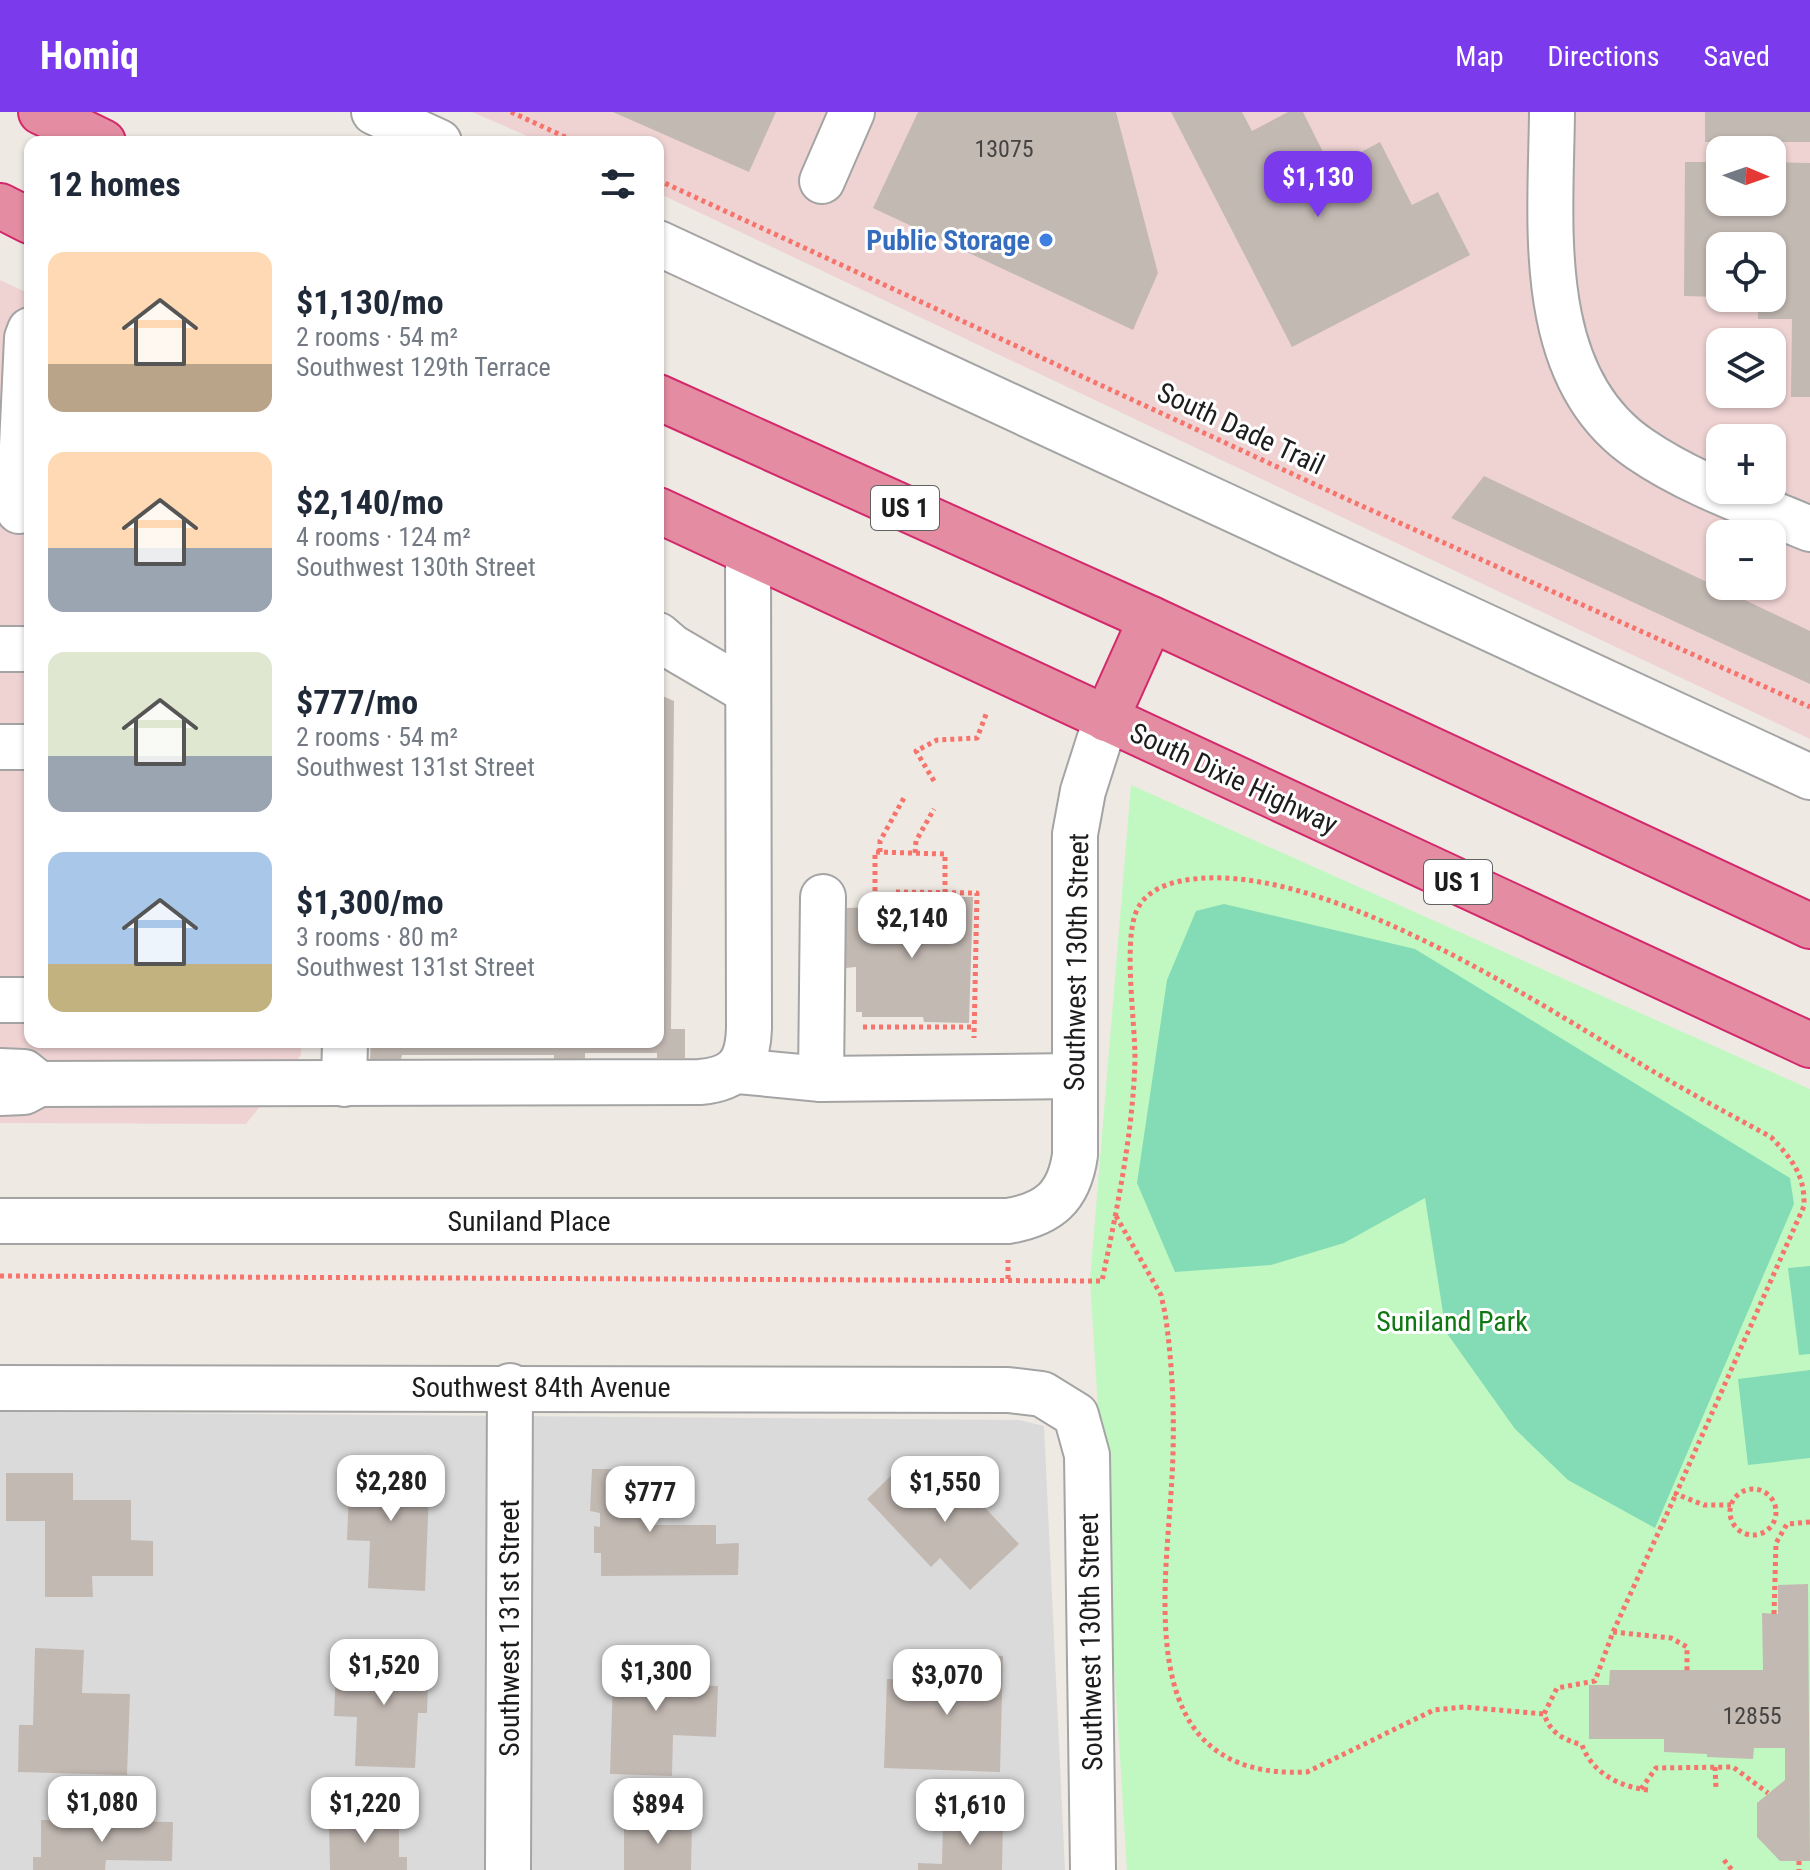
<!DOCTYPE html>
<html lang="en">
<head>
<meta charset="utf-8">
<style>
	:root { --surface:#fff; --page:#f2f2f3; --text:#1f2937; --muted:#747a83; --accent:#7c3aed }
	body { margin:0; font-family:"Roboto Condensed",sans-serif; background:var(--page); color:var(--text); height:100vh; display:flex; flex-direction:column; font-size:30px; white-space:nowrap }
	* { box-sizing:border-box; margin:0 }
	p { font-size:26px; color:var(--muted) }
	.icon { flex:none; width:44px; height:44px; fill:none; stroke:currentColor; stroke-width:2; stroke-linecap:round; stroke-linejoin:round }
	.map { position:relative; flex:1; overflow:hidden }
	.drawer { position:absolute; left:24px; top:24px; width:640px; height:912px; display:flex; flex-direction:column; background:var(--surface); border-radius:16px; box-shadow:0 2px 6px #0004 }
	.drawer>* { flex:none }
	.needle { width:52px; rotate:92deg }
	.controls { position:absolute; left:1706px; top:24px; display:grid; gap:16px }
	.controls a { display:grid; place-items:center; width:80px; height:80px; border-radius:16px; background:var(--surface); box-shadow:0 2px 6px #0004; font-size:40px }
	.price { position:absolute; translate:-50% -68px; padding:0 18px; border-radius:16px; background:#fff; color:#222; font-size:26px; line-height:52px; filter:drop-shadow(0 2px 4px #0008) }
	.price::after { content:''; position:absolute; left:50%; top:48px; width:24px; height:18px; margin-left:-12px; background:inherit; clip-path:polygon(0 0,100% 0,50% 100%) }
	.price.on { background:var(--accent); color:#fff }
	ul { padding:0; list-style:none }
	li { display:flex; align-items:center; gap:24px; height:200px; padding:0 24px }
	li span { display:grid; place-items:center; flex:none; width:224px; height:160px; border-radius:16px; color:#555 }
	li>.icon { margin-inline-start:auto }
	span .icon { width:96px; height:96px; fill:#fffc; stroke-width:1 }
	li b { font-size:34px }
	h2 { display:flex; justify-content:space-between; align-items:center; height:96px; padding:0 24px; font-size:34px }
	header { display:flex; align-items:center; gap:48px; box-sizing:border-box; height:112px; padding:0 40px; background:var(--accent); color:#fff }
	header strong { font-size:38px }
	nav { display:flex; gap:44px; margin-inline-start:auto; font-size:28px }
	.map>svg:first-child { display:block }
</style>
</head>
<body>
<header>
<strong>Homiq</strong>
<nav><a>Map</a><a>Directions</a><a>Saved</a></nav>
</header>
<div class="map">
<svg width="1810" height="1758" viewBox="0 0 1810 1758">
	<rect width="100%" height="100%" fill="#eeeae3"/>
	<polygon fill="#dbdada" points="0,1300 1019,1308 1044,1314 1065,1758 0,1758"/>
	<g fill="#efd3d3" fill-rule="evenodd">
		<path d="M 472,0 L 1810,0 L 1810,627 L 658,81 L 658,30 L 541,30 ZM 1720,38 L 1772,38 L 1772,90 L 1720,90 ZM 1720,134 L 1772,134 L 1772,186 L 1720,186 ZM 1720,230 L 1772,230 L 1772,282 L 1720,282 ZM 1720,326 L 1772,326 L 1772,378 L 1720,378 ZM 1720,422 L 1772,422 L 1772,474 L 1720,474 Z"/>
		<polygon points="0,168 30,182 30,930 301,930 301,943 246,1012 0,1011"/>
	</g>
	<polygon fill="#c1f8c2" points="1131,673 1810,977 1810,1758 1127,1758 1090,1168"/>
	<g fill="#83dcb5">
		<polygon points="1224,792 1415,837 1790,1066 1794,1092 1655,1416 1568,1368 1515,1317 1446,1220 1425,1086 1344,1131 1271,1153 1175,1160 1137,1071 1167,868 1196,799"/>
		<polygon points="1810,1154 1810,1242 1799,1243 1788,1156"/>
		<polygon points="1810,1258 1810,1346 1748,1353 1738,1267"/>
	</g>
	<g fill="#c3b9b3">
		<polygon points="613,0 776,0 749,60"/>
		<polygon points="918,0 1116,0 1158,161 1133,218 873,96"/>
		<polygon points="1171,0 1242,0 1252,19 1288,0 1303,0 1331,56 1380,30 1412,93 1438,80 1470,143 1292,235"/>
		<rect x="1705" y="0" width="105" height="30"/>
		<polygon points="1685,50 1720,50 1720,90 1772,90 1772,50 1810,51 1810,285 1791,285 1792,207 1758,207 1758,186 1772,186 1772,134 1720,134 1720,185 1684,184"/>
		<polygon points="1484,364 1810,519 1810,572 1451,406"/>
		<polygon points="658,582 674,589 671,917 685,917 685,946 657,946 657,941 585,941 585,947 554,947 554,943 402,943 401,947 370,947 371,930 658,930"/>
		<polygon points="940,785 973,785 969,911 924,910 923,905 862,905 862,900 856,900 856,855 845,856 845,796 940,793"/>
		<polygon points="350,1353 430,1356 425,1479 368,1476 370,1429 347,1428"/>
		<polygon points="947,1355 1019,1432 970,1478 940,1446 931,1455 867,1387 899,1356 922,1379"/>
		<polygon points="592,1357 649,1357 649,1413 716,1413 716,1432 739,1431 738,1463 601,1464 601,1441 594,1441 594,1414 600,1415 600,1401 590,1399"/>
		<polygon points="6,1361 73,1361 73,1388 131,1388 131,1428 153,1429 153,1464 92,1464 93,1485 45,1485 45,1409 6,1409"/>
		<polygon points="1808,1472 1810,1749 1780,1749 1757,1725 1757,1691 1785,1668 1785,1636 1754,1636 1753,1647 1707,1645 1707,1642 1664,1640 1664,1627 1589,1627 1589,1573 1609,1573 1610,1558 1763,1558 1762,1501 1778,1502 1778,1473"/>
		<polygon points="625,1534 675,1537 674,1572 718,1574 716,1625 673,1623 672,1664 610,1662 613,1567 624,1567"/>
		<polygon points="35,1536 84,1538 82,1581 130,1582 127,1663 18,1660 19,1613 33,1613"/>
		<polygon points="359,1541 429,1544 427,1601 418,1601 415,1656 355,1654 357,1605 334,1604 336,1558 358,1558"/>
		<polygon points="933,1541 1003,1544 1000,1660 884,1656 887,1567 932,1569"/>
		<polygon points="399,1707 399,1745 407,1745 407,1758 330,1758 329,1708"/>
		<polygon points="41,1708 173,1710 172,1749 106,1748 105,1758 33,1758 33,1745 41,1745"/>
		<polygon points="624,1710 692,1711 691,1758 624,1758"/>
		<polygon points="943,1710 1003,1711 1002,1758 918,1758 918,1751 942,1752"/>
	</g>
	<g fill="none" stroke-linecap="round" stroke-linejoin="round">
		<g stroke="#a4a4a4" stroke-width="48">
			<g id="minor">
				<polyline points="374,0 439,30"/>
				<path d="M 1552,0 C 1551,111 1533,265 1640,337 C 1691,372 1753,393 1810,417"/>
				<polyline points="822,69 852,0"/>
				<polyline points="658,131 1810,665"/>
				<polyline points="19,399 27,226 30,218"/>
				<polyline points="658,523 672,535 747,579"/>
				<polyline points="0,537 23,537"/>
				<polyline points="0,635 30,635"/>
				<polyline points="0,888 30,888"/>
				<polyline points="0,959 24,960 39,972 24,980 0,981"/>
				<polyline points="738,959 821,967 1074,964"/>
				<polyline points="821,967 823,785"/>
				<path d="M 39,972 L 700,970 C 736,967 748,952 749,916 L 748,440"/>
				<polyline points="344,972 345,930"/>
				<path d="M 0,1109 L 1008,1109 C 1049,1102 1069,1085 1075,1043 L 1075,722 L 1083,679 L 1106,607"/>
				<polyline points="0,1276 1008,1278 1042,1282 1076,1303 1087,1343 1093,1758"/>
				<polyline points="508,1758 510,1274"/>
			</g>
		</g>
		<g stroke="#d4286c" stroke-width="48">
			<g id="highway">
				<polyline points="41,0 103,30"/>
				<polyline points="0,94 30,109"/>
				<polyline points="658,285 1151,507 1810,814"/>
				<polyline points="658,398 1810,933"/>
				<polyline points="1106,607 1151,507"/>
			</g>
		</g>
		<g stroke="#f6746c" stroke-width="5" stroke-dasharray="4 4" stroke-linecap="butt">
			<polyline points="511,0 576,30"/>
			<polyline points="658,68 1353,390 1810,595"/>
			<polyline points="934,669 916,639 937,628 977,626 987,600"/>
			<polyline points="880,740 880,729 905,684"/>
			<polyline points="915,741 916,729 934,697"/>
			<polyline points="896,780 977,781 974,926"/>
			<polyline points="875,787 875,740 945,742 945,781"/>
			<polyline points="863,915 974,915"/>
			<path d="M 1116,1104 L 1161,1183 L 1165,1201 C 1173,1254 1175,1311 1172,1365 C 1166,1480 1130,1669 1307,1660 L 1434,1598 L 1464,1595 L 1544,1602"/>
			<path d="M 0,1164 L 1102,1169 C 1117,1097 1133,1021 1135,947 C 1135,910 1124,836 1135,803 C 1142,782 1161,773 1181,769 C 1311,743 1525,883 1634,948 C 1679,975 1725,1000 1771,1025 C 1792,1047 1805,1063 1804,1094 L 1676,1382 L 1704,1393 L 1731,1393"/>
			<polyline points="1008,1167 1008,1148"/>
			<circle cx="1753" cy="1400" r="23"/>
			<polyline points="1774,1502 1776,1431 1787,1412 1810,1410"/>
			<polyline points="1613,1520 1671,1526 1687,1535 1687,1559"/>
			<polyline points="1715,1655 1716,1676"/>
			<polyline points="1641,1677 1656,1656 1733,1655 1768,1681"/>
			<path d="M 1648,1678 C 1620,1675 1592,1661 1582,1633 C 1563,1627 1551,1622 1544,1602 L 1557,1576 L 1595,1569 L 1613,1520 L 1676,1382"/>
			<polyline points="1724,1748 1732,1758"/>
			<polyline points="1799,1749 1799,1758"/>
		</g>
		<use href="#minor" stroke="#fff" stroke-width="44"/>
		<use href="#highway" stroke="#e48ca1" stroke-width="44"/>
	</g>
	<circle fill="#3f7fe0" stroke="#fff" stroke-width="3" cx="1046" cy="128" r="8"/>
	<g text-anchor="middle" stroke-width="6" stroke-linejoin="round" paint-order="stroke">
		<g font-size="24" fill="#464442">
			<text x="1004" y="45">13075</text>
			<text x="1752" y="1612">12855</text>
		</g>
		<g fill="#fff" stroke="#616161" stroke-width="2">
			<rect x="871" y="374" width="68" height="44" rx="6"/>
			<rect x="1424" y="748" width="68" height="44" rx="6"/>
		</g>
		<g font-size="26" font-weight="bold" fill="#1d1d1d">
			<text x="905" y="405">US 1</text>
			<text x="1458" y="779">US 1</text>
		</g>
		<g font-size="28" font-weight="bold" fill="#366cbe" stroke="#fff" text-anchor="end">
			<text x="1030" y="138">Public Storage</text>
		</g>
		<g font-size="28" fill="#1d1d1d" stroke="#fff">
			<text transform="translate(1241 316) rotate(25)" y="10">South Dade Trail</text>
			<text transform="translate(1234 666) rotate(25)" y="10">South Dixie Highway</text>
			<text transform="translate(1076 850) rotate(-89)" y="10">Southwest 130th Street</text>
			<text x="529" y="1119">Suniland Place</text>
			<text x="541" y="1285">Southwest 84th Avenue</text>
			<text transform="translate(509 1516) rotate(-90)" y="10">Southwest 131st Street</text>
			<text transform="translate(1090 1530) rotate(-91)" y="10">Southwest 130th Street</text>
		</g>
		<g font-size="28" fill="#0e7812" stroke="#fff">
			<text x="1452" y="1219">Suniland Park</text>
		</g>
	</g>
</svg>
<div class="controls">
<a><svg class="needle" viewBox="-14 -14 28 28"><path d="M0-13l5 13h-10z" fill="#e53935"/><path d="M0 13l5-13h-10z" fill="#747a83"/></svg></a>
<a><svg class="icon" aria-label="locate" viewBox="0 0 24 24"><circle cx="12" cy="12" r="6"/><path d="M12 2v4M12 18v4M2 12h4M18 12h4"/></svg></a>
<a><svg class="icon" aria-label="layers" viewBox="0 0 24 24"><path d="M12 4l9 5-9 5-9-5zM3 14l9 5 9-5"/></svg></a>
<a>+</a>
<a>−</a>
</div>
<b class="price on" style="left:1318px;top:107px">$1,130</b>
<b class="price" style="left:912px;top:848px">$2,140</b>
<b class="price" style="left:391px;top:1411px">$2,280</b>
<b class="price" style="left:945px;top:1412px">$1,550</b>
<b class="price" style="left:650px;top:1422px">$777</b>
<b class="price" style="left:384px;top:1595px">$1,520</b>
<b class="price" style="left:656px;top:1601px">$1,300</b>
<b class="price" style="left:947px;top:1605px">$3,070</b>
<b class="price" style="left:102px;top:1732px">$1,080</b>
<b class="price" style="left:365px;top:1733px">$1,220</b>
<b class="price" style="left:658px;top:1734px">$894</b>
<b class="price" style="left:970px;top:1735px">$1,610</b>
<section class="drawer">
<h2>12 homes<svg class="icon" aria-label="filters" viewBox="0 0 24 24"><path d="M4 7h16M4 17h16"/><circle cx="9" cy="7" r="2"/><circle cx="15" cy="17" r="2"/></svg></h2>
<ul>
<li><span style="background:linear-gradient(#ffd9b3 70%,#b9a48a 0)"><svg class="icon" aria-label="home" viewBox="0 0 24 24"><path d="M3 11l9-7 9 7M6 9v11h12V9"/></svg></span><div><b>$1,130/mo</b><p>2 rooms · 54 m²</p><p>Southwest 129th Terrace</p></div></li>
<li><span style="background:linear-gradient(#ffd9b3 60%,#9aa5b1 0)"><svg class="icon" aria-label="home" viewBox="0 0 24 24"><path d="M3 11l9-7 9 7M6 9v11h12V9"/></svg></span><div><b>$2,140/mo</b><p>4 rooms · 124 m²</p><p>Southwest 130th Street</p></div></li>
<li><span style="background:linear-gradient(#dfe7d0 65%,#9aa5b1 0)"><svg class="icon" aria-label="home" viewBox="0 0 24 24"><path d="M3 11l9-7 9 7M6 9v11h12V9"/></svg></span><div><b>$777/mo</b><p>2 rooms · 54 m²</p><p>Southwest 131st Street</p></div></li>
<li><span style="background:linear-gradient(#a9c7e8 70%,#c2b280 0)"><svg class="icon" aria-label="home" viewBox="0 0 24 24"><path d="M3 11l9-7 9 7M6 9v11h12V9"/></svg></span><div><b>$1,300/mo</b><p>3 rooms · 80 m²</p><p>Southwest 131st Street</p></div></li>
</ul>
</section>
</div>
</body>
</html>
